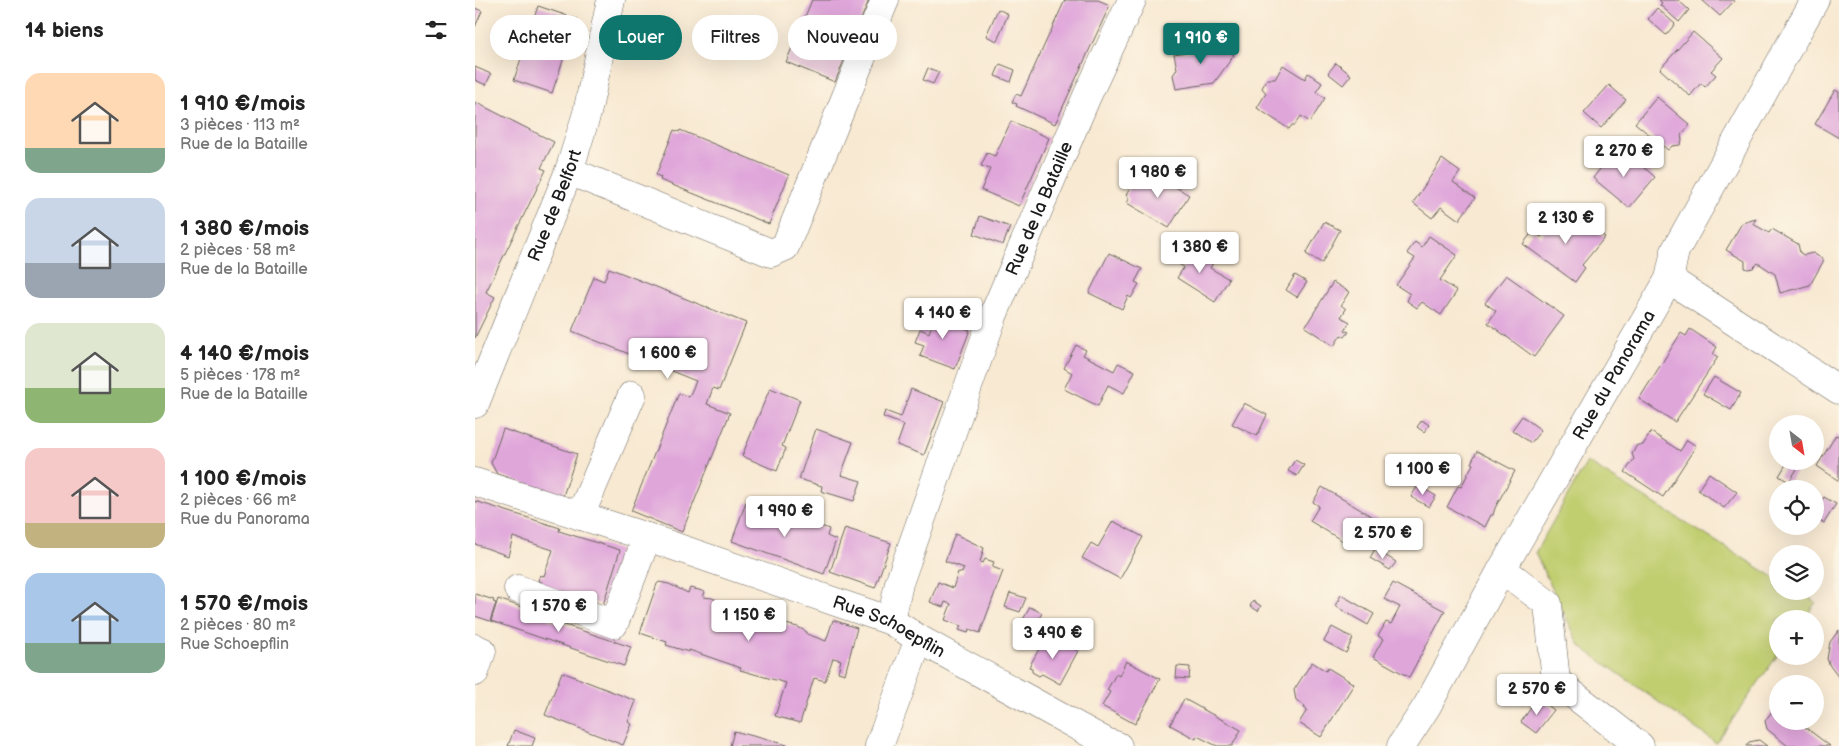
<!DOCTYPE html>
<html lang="fr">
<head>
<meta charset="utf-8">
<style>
	:root { --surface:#fff; --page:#f2f2f2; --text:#222; --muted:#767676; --accent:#0f766e }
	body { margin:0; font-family:"Balsamiq Sans",sans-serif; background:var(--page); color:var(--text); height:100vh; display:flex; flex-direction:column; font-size:19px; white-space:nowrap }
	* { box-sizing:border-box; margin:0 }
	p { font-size:16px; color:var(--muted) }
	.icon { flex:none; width:28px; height:28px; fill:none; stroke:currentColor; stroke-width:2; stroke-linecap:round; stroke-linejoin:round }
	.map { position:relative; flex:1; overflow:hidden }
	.sheet { display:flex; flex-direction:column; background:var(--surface); width:475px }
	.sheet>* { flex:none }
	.banner { position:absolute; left:15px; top:15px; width:475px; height:45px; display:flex; gap:10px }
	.needle { width:32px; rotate:149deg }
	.controls { position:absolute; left:1294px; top:415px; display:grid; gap:10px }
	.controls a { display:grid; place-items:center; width:55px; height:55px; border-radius:50%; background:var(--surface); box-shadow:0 5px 20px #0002; font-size:25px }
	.price { position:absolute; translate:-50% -42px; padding:0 11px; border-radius:5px; background:#fff; color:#222; font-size:16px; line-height:32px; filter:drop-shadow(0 1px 2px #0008) }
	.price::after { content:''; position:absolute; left:50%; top:30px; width:15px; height:11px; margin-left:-8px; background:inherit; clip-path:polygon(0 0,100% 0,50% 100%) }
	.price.active { background:var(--accent); color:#fff }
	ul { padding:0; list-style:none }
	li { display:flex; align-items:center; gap:15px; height:125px; padding:0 25px }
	li span { display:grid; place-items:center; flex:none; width:140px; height:100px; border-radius:15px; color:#555 }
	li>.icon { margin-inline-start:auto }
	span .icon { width:60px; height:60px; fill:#fffc; stroke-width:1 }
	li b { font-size:21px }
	h2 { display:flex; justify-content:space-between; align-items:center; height:60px; padding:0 25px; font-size:21px }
	.pill { padding:0 18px; border-radius:22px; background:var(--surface); box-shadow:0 5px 20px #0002; font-size:18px; line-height:45px }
	.pill.active { background:var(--accent); color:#fff }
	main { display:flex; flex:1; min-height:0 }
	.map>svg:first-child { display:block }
</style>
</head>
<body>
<main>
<section class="sheet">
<h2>14 biens<svg class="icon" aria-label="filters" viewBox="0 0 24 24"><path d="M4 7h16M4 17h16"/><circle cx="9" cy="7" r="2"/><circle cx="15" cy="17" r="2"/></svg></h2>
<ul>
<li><span style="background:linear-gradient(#ffd9b3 75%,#7fa58c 0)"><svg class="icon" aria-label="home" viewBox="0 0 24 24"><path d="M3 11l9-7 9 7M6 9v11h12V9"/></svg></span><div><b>1 910 €/mois</b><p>3 pièces · 113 m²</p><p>Rue de la Bataille</p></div></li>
<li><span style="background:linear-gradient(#c9d6e8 65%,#9aa5b1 0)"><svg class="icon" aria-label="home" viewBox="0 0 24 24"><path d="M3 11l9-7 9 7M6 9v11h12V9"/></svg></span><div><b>1 380 €/mois</b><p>2 pièces · 58 m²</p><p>Rue de la Bataille</p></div></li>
<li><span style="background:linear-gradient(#dfe7d0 65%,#8fb573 0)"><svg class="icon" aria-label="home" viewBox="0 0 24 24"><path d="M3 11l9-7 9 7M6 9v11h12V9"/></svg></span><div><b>4 140 €/mois</b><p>5 pièces · 178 m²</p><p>Rue de la Bataille</p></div></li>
<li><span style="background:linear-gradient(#f6c9c9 75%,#c2b280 0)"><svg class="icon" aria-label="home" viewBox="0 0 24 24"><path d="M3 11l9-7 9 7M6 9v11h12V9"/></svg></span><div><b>1 100 €/mois</b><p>2 pièces · 66 m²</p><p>Rue du Panorama</p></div></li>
<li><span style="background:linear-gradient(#a9c7e8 70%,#7fa58c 0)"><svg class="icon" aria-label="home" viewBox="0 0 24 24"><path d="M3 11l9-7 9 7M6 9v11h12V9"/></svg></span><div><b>1 570 €/mois</b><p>2 pièces · 80 m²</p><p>Rue Schoepflin</p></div></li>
</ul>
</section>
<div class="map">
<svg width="1364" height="746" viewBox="0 0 1364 746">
	<rect width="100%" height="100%" fill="#fcf5e5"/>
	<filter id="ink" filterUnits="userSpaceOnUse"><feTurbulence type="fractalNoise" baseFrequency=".02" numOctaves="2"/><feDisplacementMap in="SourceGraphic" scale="10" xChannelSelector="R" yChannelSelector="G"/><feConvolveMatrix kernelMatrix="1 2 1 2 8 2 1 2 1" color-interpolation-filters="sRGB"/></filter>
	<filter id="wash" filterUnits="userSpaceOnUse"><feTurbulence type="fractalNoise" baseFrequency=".0096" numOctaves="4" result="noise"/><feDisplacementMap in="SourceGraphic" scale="20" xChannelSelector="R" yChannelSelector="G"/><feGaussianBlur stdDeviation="1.12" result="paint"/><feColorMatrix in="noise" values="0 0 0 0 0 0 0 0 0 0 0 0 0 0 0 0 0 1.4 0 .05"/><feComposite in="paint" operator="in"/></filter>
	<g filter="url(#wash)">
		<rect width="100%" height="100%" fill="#f8e9d2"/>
		<polygon fill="#c1ce70" stroke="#6e7546" points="1112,462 1302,579 1302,591 1323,591 1341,602 1329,619 1302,619 1302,656 1241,743 1105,646 1060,553"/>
		<g id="blocks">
			<g fill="#dfa6da">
				<polygon points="337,0 394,0 360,82 311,62"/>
				<polygon points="590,0 623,0 635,5 580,124 541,106 542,104 537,102 541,94 546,96"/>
				<polygon points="1184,0 1203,0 1214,10 1204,22 1185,5 1187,3"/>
				<polygon points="1227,0 1260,0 1245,16"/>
				<polygon points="63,6 102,19 77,93 39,80"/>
				<polygon points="0,8 7,11 0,27"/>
				<polygon points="1182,8 1200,24 1191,35 1173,19"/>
				<polygon points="523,9 533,14 522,41 511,36"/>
				<polygon points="1218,32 1248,58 1236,71 1241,75 1230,87 1226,83 1215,96 1185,69"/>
				<polygon points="737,39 759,55 739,83 701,89 698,75 702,69 699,54 719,51 726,41"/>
				<polygon points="861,63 876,75 868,85 853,73"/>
				<polygon points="525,64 540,70 536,82 520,76"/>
				<polygon points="808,65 830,79 833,73 847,83 841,92 850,98 835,122 826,116 820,125 817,125 814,129 782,108 791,93 787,88 792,79 800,79"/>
				<polygon points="0,67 16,74 11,85 0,80"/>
				<polygon points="453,68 464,72 458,84 448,80"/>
				<polygon points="1134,85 1151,100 1126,128 1109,113"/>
				<polygon points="1360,90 1364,92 1364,138 1340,124"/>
				<polygon points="1182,97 1215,125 1206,135 1207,140 1205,145 1197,146 1193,150 1160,123"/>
				<polygon points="0,102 79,142 66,168 71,170 11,292 20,297 0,338"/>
				<polygon points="536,121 574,138 544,206 506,190 515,169 506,166 512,153 520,156"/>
				<polygon points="199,130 204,132 205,130 314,175 294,224 185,180 186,177 181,175"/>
				<polygon points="1142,151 1152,153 1180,177 1154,208 1118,178 1136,155"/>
				<polygon points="967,159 985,172 978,182 1000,198 984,220 966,207 957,218 938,203"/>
				<polygon points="674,171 714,195 694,228 652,203 654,199 651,195 656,187 661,188 663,185 666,186"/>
				<polygon points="1095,211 1130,237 1107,265 1110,268 1100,282 1048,244 1058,231 1066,237 1070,232 1068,232 1070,228 1074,227 1078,222 1083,226"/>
				<polygon points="505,216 535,227 528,245 499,234"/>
				<polygon points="1281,219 1278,224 1294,233 1297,229 1323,244 1325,253 1329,255 1338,253 1349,260 1335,285 1305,293 1300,274 1283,263 1278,268 1273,269 1270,268 1270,261 1251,250 1267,223"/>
				<polygon points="849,222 865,230 847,263 831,254"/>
				<polygon points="954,236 982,255 965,280 982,291 966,315 947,302 942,308 932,301 935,294 921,285 940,258 932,253 940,242 947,247"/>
				<polygon points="703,248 717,257 722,249 740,260 735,268 754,279 740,302 702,278 709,267 696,260"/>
				<polygon points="634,253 667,269 660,282 664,284 656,298 653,296 647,309 614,293"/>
				<polygon points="134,268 271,323 244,390 238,388 232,404 255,413 207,532 156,511 204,393 214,397 221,381 97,331 119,277 129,281"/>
				<polygon points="820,275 832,282 822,297 811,290"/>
				<polygon points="1031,275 1089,316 1059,357 1013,323 1021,311 1010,303"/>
				<polygon points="858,282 874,292 866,305 871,309 866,317 875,322 870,330 874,332 870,337 866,335 859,346 830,327"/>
				<polygon points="463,308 481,314 477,324 495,330 480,369 445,356 449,345 440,342 445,329 454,333"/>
				<polygon points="1215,329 1242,347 1238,354 1243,357 1200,422 1164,399 1206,333 1211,336"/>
				<polygon points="601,345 611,350 608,355 639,371 643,363 660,371 649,393 633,385 623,406 589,389 597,373 589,368"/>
				<polygon points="1239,377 1266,393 1256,410 1228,394"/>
				<polygon points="295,388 325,400 307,446 311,448 302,471 267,456"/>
				<polygon points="436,389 469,402 449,455 422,445 429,425 408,417 410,411 426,417"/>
				<polygon points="769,403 792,415 782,436 757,424"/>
				<polygon points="1047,416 1066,430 1056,443 1037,430"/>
				<polygon points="947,420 954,425 949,432 942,427"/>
				<polygon points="28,429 102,454 88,496 22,474 16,463"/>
				<polygon points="341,429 378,442 366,475 386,481 379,501 346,491 347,486 324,479"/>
				<polygon points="1176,432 1205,451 1212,440 1221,446 1188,497 1150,472 1159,459 1157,454 1162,445 1168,445"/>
				<polygon points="1361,435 1364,436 1364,481 1342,466"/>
				<polygon points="1002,451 1040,471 1020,508 1018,515 1016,515 1010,527 972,507 983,486 986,487 998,464 996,463"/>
				<polygon points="820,460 829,465 822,476 813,471"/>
				<polygon points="1313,461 1320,461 1325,464 1314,482 1304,476"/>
				<polygon points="1234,473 1262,492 1249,508 1223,490"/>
				<polygon points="943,485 961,496 954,507 936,497"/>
				<polygon points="847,487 903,520 894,535 880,527 871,543 835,521 844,506 838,502"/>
				<polygon points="1349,497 1361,504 1349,523 1340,518 1340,510"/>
				<polygon points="0,501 85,528 84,531 145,550 128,605 66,585 67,582 63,581 65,575 69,576 78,550 38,537 33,556 0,544"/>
				<polygon points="271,502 334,525 335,522 354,529 352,536 361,540 349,574 257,541"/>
				<polygon points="638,521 668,537 645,579 607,558 616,543 623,547"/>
				<polygon points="370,528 416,543 400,588 355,572"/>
				<polygon points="480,534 509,548 505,562 508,563 510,559 519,562 517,567 528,571 505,633 494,629 493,633 484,630 486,626 470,620 476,604 470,602 468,607 455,602 463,582 478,588 483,572 487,573 489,568 470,561"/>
				<polygon points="900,549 921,562 915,570 895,558"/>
				<polygon points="184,582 194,584 213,593 215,588 224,590 230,592 228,597 237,598 258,607 275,611 288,618 290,613 304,618 302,622 323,627 332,632 332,634 351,641 358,620 382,628 370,674 363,672 366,660 358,658 350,681 339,678 325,723 300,716 311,683 265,670 266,668 214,650 214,652 191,645 192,642 165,633 182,584"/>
				<polygon points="918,583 970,611 934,677 898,657 908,639 903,636 906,631 911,622 916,624 925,607 909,599"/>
				<polygon points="535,593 551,598 545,612 530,607"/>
				<polygon points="0,594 19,600 18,602 21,603 15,621 0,616"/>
				<polygon points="866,595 899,614 893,625 860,606"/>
				<polygon points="23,599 73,616 72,619 156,647 149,666 16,621"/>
				<polygon points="778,601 786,606 783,611 775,606"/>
				<polygon points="555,607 567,613 556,634 544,627"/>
				<polygon points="857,627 878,638 871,653 849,641"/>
				<polygon points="1364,630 1364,678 1355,666 1352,659 1355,642"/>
				<polygon points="572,635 603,651 585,684 567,674 564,676 557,672 557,668 554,667"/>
				<polygon points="651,661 685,679 660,724 627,706 635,692 632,690 641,674 644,676"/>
				<polygon points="837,662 851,671 853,668 879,684 846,737 824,723 832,710 829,708 830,706 821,700 819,690"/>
				<polygon points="702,666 715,667 714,679 701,678"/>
				<polygon points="87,672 161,701 153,722 157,724 148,745 70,715"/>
				<polygon points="1063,698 1079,710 1061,733 1046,722"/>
				<polygon points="709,699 766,730 757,746 742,746 722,736 721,739 695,725"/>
				<polygon points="1298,710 1302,710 1302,721 1322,721 1355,746 1313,746 1292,729 1290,721"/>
				<polygon points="39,730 60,738 57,746 33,746"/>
				<polygon points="259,731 312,745 312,746 255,746"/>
				<polygon points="1284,740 1292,746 1271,746 1274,742"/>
			</g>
		</g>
	</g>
	<g filter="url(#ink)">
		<use href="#blocks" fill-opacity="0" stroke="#69645c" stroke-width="1"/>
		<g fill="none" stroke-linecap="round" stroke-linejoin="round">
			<g stroke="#69645c" stroke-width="29">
				<g id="minor">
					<polyline points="94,171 296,253 310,247 410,0"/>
					<polyline points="1194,279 1364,390"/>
					<path id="s1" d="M 0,404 L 94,171 L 112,113 L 136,0"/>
					<path id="s2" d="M 0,482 L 172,537 L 416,621 L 444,639 L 631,742 L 643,746"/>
					<polyline points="105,516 157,395"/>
					<polyline points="1027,569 1073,604 1081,681 1165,746"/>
					<polyline points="43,589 139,624 172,537"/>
					<path id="s3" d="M 416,621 L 424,583 L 518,316 L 612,96 L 657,0"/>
					<polyline points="0,648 7,651 0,672"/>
					<polyline points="404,746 444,639"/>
					<path id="s4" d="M 926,746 L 952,706 L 1027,569 L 1194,279 L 1200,251 L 1340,0"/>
				</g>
			</g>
			<use href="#minor" stroke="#fff" stroke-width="28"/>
		</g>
	</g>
	<g text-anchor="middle" stroke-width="5" stroke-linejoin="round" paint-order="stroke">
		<g font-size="18" fill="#1c1c1c" stroke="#fcf5e5">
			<text dy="6" stroke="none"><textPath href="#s1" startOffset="214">Rue de Belfort</textPath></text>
			<text dy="6" stroke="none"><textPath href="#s3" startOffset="439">Rue de la Bataille</textPath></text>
			<text dy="6" stroke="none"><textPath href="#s4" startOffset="428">Rue du Panorama</textPath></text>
			<text dy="6" stroke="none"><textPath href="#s2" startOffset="439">Rue Schoepflin</textPath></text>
		</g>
	</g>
</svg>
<div class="controls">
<a><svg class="needle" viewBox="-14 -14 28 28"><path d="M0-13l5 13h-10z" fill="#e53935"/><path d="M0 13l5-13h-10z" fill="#767676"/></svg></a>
<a><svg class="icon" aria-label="locate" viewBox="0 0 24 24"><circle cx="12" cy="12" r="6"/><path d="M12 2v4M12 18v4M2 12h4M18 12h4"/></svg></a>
<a><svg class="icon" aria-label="layers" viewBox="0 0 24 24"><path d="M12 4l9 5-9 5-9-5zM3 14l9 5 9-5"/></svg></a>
<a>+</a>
<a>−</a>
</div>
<b class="price active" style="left:726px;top:65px">1 910 €</b>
<b class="price" style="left:1149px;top:178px">2 270 €</b>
<b class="price" style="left:683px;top:199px">1 980 €</b>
<b class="price" style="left:1091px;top:245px">2 130 €</b>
<b class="price" style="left:725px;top:274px">1 380 €</b>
<b class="price" style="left:468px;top:340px">4 140 €</b>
<b class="price" style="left:193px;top:380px">1 600 €</b>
<b class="price" style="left:948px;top:496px">1 100 €</b>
<b class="price" style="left:310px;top:538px">1 990 €</b>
<b class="price" style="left:908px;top:560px">2 570 €</b>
<b class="price" style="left:84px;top:633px">1 570 €</b>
<b class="price" style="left:274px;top:642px">1 150 €</b>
<b class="price" style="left:578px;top:660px">3 490 €</b>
<b class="price" style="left:1062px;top:716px">2 570 €</b>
<div class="banner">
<a class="pill">Acheter</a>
<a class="pill active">Louer</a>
<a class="pill">Filtres</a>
<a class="pill">Nouveau</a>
</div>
</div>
</main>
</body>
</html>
